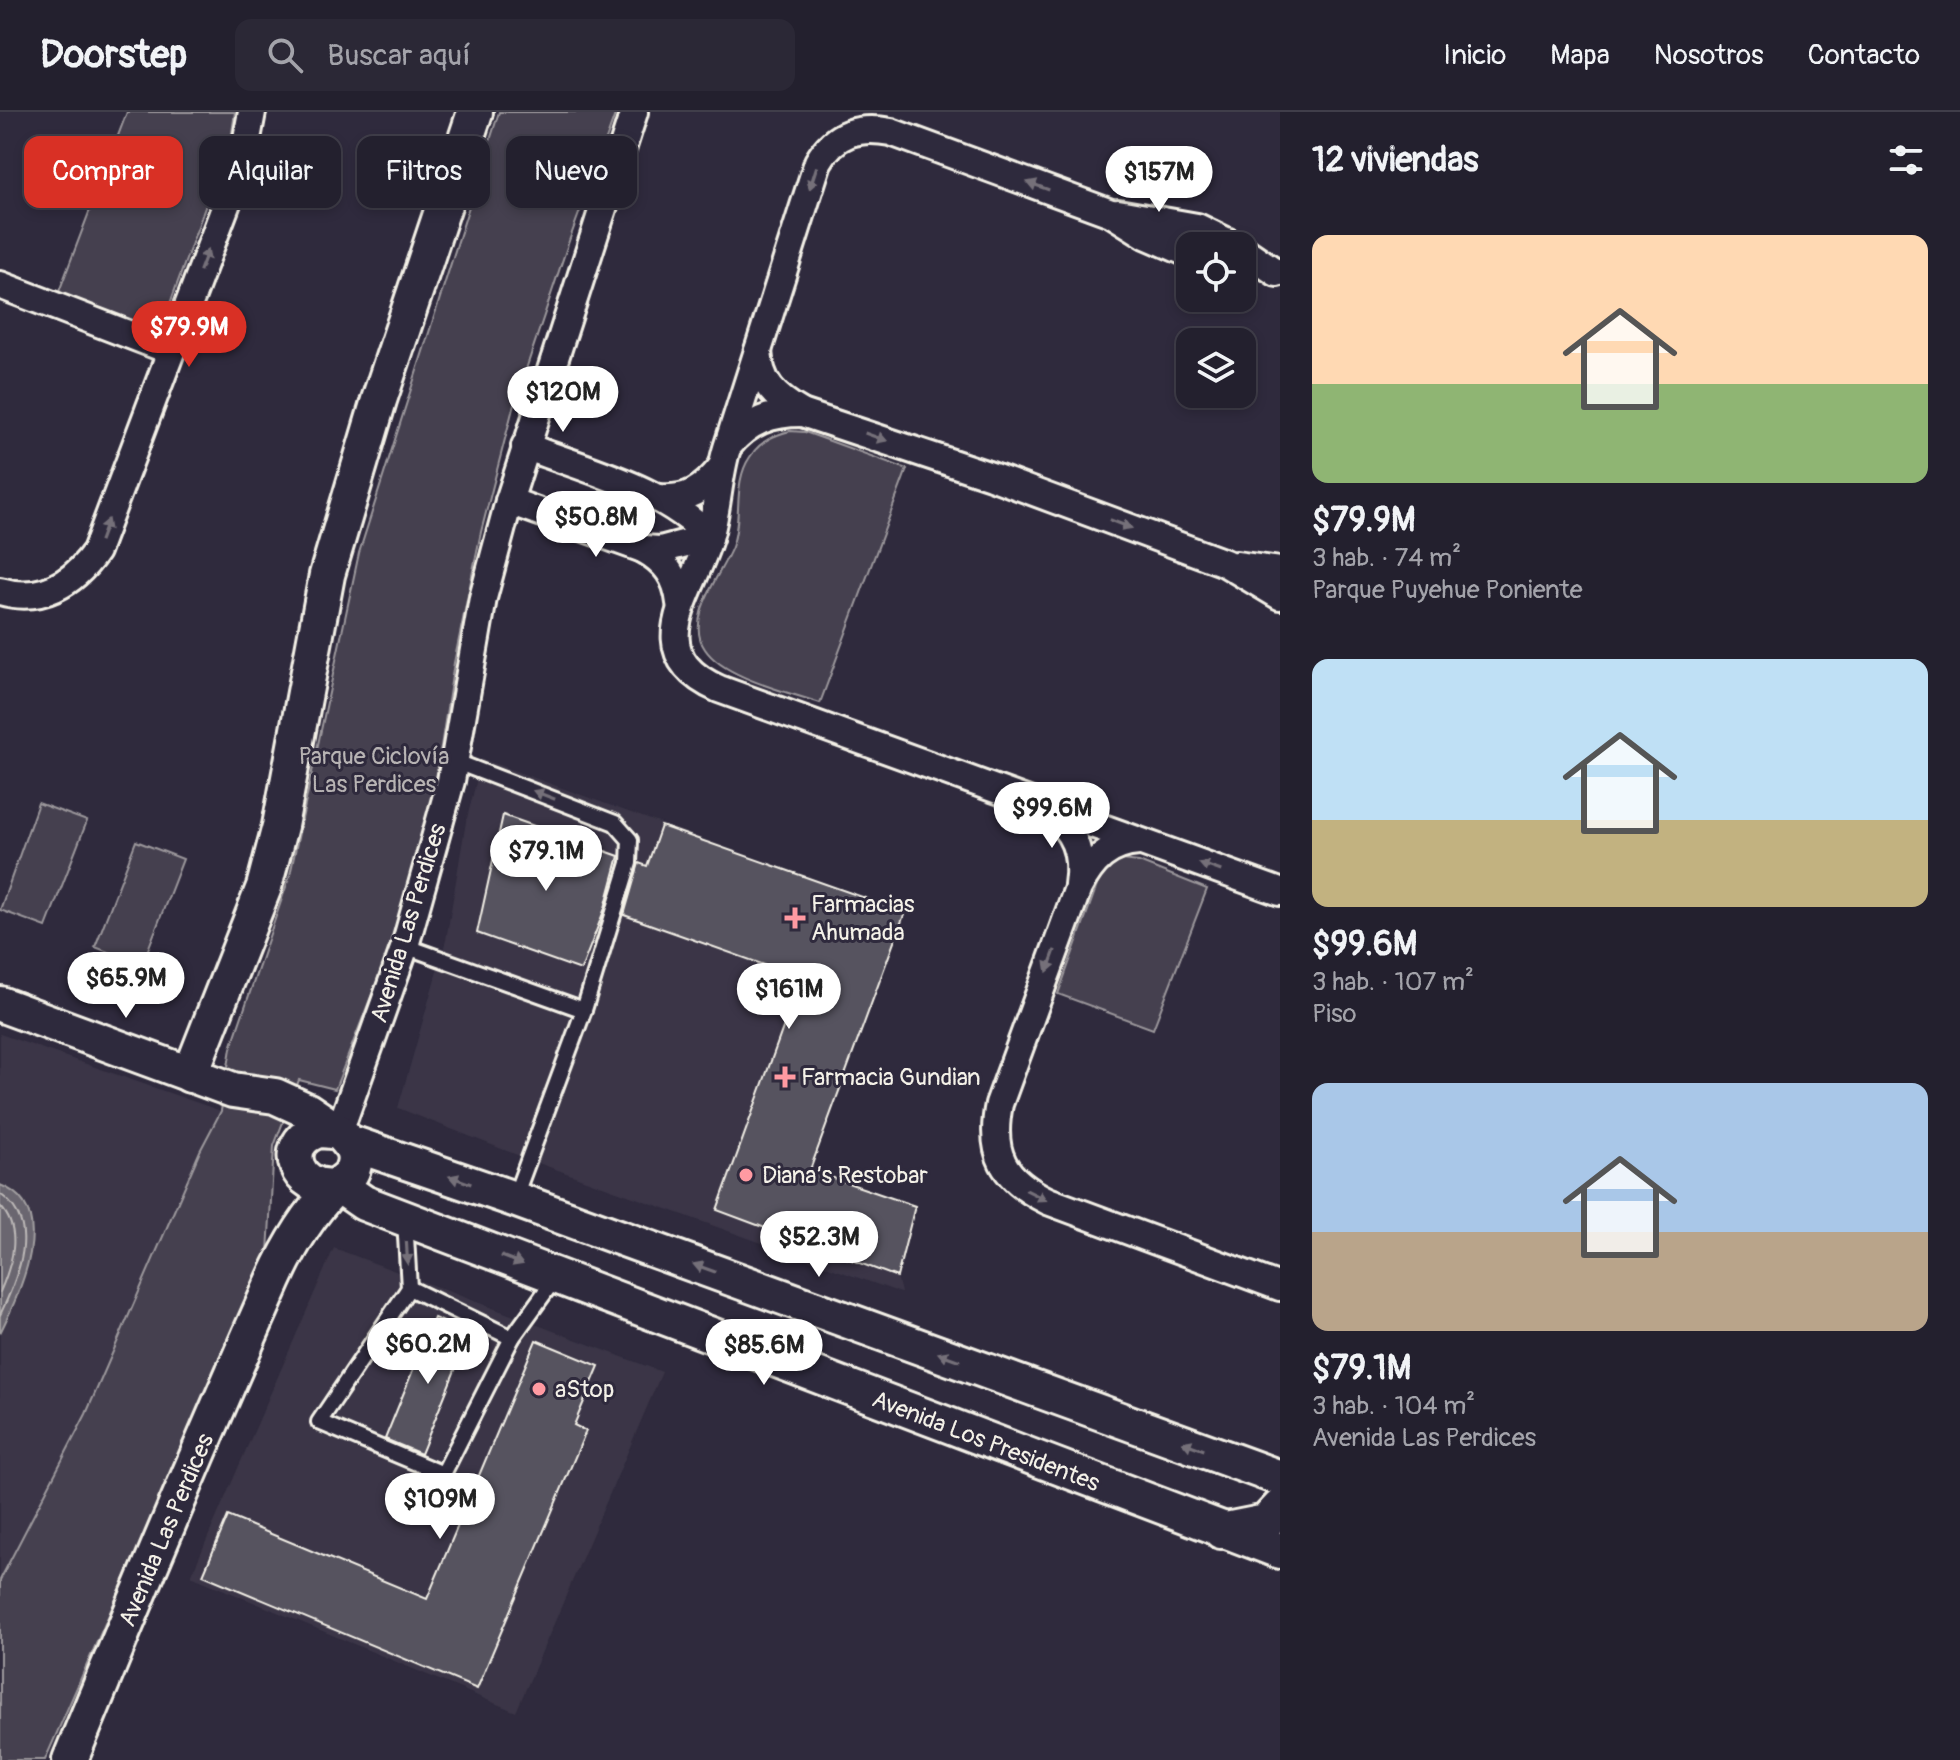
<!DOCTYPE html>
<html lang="es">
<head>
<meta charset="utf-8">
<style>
	:root { --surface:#23202e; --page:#2b2836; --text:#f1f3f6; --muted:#a3a3aa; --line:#403e4a; --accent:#d93025 }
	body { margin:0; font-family:Pangolin,sans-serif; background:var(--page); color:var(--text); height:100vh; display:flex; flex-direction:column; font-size:30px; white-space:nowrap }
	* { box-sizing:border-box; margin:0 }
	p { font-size:26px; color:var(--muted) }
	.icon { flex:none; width:44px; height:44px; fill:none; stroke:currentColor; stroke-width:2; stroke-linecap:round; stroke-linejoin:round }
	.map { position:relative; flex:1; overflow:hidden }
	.panel { display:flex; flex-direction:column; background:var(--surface); width:680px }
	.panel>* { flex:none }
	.hud { position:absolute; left:24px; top:24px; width:760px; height:72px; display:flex; gap:16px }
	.buttons { position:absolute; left:1176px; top:120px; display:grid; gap:16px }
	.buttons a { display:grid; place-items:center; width:80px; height:80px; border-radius:16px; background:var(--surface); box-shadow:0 4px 12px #0003,0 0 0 2px var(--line); font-size:40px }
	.price { position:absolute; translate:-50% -68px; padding:0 18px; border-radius:28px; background:#fff; color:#222; font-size:26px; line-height:52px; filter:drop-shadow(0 2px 4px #0008) }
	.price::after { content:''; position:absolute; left:50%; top:48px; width:24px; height:18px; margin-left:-12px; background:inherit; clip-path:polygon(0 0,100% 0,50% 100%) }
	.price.current { background:var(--accent); color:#fff }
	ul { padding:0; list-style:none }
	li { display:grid; align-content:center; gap:16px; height:424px; padding:0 32px }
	li span { display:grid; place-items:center; height:248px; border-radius:16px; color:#555 }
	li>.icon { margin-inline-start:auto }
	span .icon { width:144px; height:144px; fill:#fffc; stroke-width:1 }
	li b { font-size:34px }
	h2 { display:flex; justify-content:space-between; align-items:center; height:96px; padding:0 32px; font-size:34px }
	.pill { padding:0 28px; border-radius:16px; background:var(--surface); box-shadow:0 4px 12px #0003,0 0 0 2px var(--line); font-size:28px; line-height:72px }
	.pill.current { background:var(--accent); color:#fff }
	header { display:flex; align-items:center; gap:48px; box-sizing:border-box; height:112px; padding:0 40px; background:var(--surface); border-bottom:2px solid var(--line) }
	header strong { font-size:38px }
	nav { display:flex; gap:44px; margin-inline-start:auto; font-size:28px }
	.search { width:560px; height:72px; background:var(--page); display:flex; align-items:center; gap:20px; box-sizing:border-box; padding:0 28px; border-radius:16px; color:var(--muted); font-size:30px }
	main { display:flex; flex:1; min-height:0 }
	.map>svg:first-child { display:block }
</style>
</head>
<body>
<header>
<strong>Doorstep</strong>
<div class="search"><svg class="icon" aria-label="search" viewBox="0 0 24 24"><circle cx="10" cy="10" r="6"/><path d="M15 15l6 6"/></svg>Buscar aquí</div>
<nav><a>Inicio</a><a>Mapa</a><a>Nosotros</a><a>Contacto</a></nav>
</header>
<main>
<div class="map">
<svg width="1280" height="1648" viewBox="0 0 1280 1648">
	<rect width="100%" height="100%" fill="#2f2a3d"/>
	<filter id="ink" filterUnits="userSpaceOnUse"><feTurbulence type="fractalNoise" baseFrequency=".0125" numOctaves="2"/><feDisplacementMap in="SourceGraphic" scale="16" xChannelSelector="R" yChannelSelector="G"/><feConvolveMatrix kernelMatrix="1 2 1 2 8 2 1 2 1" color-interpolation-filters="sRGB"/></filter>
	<g filter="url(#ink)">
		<g fill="#3b3647">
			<polygon points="482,647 905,800 810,1058 897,1164 901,1181 530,1048 398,996 446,828 466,710"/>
			<polygon points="0,922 221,999 200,1039 86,1302 0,1468"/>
			<polygon points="334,1136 662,1260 516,1600 191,1464"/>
		</g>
		<g fill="#454050" stroke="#9c989c" stroke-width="2">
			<polygon points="127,0 235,0 232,21 168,197 160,210 147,217 57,185"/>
			<polygon points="499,0 616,0 569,129 513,296 481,420 454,551 436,667 404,800 335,977 299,968 274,1034 268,1141 45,1648 0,1648 0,1468 86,1302 200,1039 221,999 231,936 290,763 359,441"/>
			<path d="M 790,319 L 805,320 L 907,357 L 820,591 C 788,580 724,566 705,537 C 684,507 721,463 732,435 C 743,406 732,371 750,345 C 759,330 773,323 790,319 Z"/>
			<polygon points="38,691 87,709 46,815 0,798"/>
			<polygon points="136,729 183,747 142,853 95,835"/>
			<polygon points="1122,748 1139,750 1207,777 1153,917 1058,882 1100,765 1106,755"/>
		</g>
		<path fill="#6a6670" stroke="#a19ea0" stroke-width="2" d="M 0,1073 C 61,1095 19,1183 0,1221 Z"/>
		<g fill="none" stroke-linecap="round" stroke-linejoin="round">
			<g stroke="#bdb9b8" stroke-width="2">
				<path d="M 0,1082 C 42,1111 18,1165 0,1203"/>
				<path d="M 0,1094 C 23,1118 12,1152 0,1180"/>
			</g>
		</g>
		<g fill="#56525f" stroke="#f4f1e8" stroke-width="2">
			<polygon points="503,703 619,744 605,796 581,858 477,821"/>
			<polygon points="661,714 905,800 810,1058 915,1094 897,1165 717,1098 801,866 624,803 639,751 647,754"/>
			<polygon points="434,1206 470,1221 421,1342 385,1327"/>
			<polygon points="536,1228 599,1254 574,1313 586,1319 477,1577 203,1463 228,1404 427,1487"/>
		</g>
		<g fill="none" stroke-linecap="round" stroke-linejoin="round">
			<g stroke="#f4f1e8" stroke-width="20">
				<g id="service">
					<polyline points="454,649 615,711 630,728 629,751 584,898"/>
					<polyline points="405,834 584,898 514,1087"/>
					<polyline points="405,1107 409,1176 319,1310 443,1362 512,1226"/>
					<polyline points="409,1176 512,1226 556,1165"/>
				</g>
			</g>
			<g stroke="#f4f1e8" stroke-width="32">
				<g id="minor">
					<polyline points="1118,101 1197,115 1236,134"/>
					<polyline points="1242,137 1277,161"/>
					<path d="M 1190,142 L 1146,123 L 1111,101 L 891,20 C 859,14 835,20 818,50 L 727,336 C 718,365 718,396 709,426 C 692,483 638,541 719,577 L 1280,780"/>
					<polyline points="0,173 169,238"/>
					<path d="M 758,239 C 760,271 774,285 802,301 L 991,364 L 1225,451 L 1280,484"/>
					<path d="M 729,333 C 749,309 771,301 802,301"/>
					<path d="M 525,334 C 586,358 665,376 709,425"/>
					<path d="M 660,386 C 688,388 703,378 720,357"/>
					<path d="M 509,389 L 643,437 C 666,450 677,465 680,491"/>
					<polyline points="643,437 660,438 709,425"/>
					<polyline points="1236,453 1280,459"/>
					<path d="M 0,479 C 41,491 73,472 96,439 L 243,48 L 252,0"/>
					<path d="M 1049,699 C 1074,719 1083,741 1078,773"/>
					<path d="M 1139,730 C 1108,732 1092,749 1078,776 L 999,992 C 989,1042 1003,1067 1048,1089 L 1280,1175"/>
					<polyline points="339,1020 405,834 451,669 483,486 509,389 634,0"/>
				</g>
			</g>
			<g stroke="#f4f1e8" stroke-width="40">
				<g id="tertiary">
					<polyline points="0,892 233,978 275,984 308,999 339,1020"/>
					<polyline points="190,963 264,775 280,714 327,463 379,288 475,0"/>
					<polyline points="351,1031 514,1087 1280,1366"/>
					<polyline points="338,1073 364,1091 1280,1439"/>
					<polyline points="1221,1419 1266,1410 1280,1395"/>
					<path d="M 70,1648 C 136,1487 203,1327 274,1168 C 288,1137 309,1102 333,1077 C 340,1070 350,1067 353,1056 C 359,1040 349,1030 339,1020 C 331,1019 320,1017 314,1020 C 281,1033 295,1079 335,1074"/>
				</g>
			</g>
			<use href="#service" stroke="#2f2a3d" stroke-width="14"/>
			<use href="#minor" stroke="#2f2a3d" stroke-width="26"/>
			<use href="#tertiary" stroke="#2f2a3d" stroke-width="34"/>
		</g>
		<defs><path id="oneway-solid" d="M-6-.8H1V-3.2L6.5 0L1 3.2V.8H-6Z" transform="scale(2)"/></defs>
		<g fill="#747079">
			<use href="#oneway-solid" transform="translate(813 66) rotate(108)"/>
			<use href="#oneway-solid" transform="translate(1038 74) rotate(-160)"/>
			<use href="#oneway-solid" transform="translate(204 148) rotate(-69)"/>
			<use href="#oneway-solid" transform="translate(876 325) rotate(19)"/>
			<use href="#oneway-solid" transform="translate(1121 412) rotate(21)"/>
			<use href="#oneway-solid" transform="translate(104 418) rotate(-70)"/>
			<use href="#oneway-solid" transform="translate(544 683) rotate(-159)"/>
			<use href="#oneway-solid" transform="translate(1210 755) rotate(-160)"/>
			<use href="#oneway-solid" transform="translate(1051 849) rotate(110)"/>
			<use href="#oneway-solid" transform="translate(460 1068) rotate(-161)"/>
			<use href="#oneway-solid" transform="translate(1036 1083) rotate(27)"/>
			<use href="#oneway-solid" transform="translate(407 1141) rotate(87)"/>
			<use href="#oneway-solid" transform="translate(512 1148) rotate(21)"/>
			<use href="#oneway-solid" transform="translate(704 1156) rotate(-160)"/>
			<use href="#oneway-solid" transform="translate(949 1245) rotate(-160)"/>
			<use href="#oneway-solid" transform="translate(1193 1334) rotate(-160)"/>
		</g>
	</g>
	<g fill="#ff9aa2" stroke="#2f2a3d" stroke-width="3">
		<path d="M791 794h8v8h8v8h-8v8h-8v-8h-8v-8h8z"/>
		<path d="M781 953h8v8h8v8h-8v8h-8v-8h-8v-8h8z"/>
		<circle cx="746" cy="1063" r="8"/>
		<circle cx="539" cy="1277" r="8"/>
	</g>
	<g text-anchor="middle" stroke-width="6" stroke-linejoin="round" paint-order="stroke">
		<g font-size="24" fill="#b7b3b3" stroke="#2f2a3d">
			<text x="374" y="652">Parque Ciclovía<tspan x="374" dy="28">Las Perdices</tspan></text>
		</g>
		<g font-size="24" fill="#f4f1e8" stroke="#2f2a3d" text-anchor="start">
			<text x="811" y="800">Farmacias<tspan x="811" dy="28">Ahumada</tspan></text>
			<text x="801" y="973">Farmacia Gundian</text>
			<text x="762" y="1071">Diana’s Restobar</text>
			<text x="555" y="1285">aStop</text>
		</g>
		<g font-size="24" fill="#f4f1e8" stroke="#2f2a3d">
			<text transform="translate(408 811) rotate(-73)" y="8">Avenida Las Perdices</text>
			<text transform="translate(986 1329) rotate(21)" y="8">Avenida Los Presidentes</text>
			<text transform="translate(166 1418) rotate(-67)" y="8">Avenida Las Perdices</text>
		</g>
	</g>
</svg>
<div class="buttons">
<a><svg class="icon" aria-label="locate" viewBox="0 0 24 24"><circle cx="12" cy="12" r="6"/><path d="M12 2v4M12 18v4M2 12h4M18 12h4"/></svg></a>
<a><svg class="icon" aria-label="layers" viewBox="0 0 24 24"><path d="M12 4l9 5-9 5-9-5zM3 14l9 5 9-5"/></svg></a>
</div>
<b class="price" style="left:1159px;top:102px">$157M</b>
<b class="price current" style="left:189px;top:257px">$79.9M</b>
<b class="price" style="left:563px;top:322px">$120M</b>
<b class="price" style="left:596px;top:447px">$50.8M</b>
<b class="price" style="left:1052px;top:738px">$99.6M</b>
<b class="price" style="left:546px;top:781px">$79.1M</b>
<b class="price" style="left:126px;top:908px">$65.9M</b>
<b class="price" style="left:789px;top:919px">$161M</b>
<b class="price" style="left:819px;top:1167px">$52.3M</b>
<b class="price" style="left:428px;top:1274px">$60.2M</b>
<b class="price" style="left:764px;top:1275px">$85.6M</b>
<b class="price" style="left:440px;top:1429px">$109M</b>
<div class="hud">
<a class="pill current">Comprar</a>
<a class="pill">Alquilar</a>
<a class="pill">Filtros</a>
<a class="pill">Nuevo</a>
</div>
</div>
<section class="panel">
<h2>12 viviendas<svg class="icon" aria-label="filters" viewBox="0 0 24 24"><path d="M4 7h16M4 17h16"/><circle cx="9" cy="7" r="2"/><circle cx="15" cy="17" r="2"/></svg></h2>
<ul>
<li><span style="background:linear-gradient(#ffd9b3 60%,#8fb573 0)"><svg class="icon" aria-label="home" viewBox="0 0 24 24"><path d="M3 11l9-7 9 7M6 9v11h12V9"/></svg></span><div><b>$79.9M</b><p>3 hab. · 74 m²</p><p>Parque Puyehue Poniente</p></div></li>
<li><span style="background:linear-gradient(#bfe0f5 65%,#c2b280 0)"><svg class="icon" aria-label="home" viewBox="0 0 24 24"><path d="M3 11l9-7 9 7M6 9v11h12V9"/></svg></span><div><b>$99.6M</b><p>3 hab. · 107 m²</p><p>Piso</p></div></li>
<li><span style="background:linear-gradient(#a9c7e8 60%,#b9a48a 0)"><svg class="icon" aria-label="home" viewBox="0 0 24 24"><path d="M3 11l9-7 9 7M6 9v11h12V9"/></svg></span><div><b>$79.1M</b><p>3 hab. · 104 m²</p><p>Avenida Las Perdices</p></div></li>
</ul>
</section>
</main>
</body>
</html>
